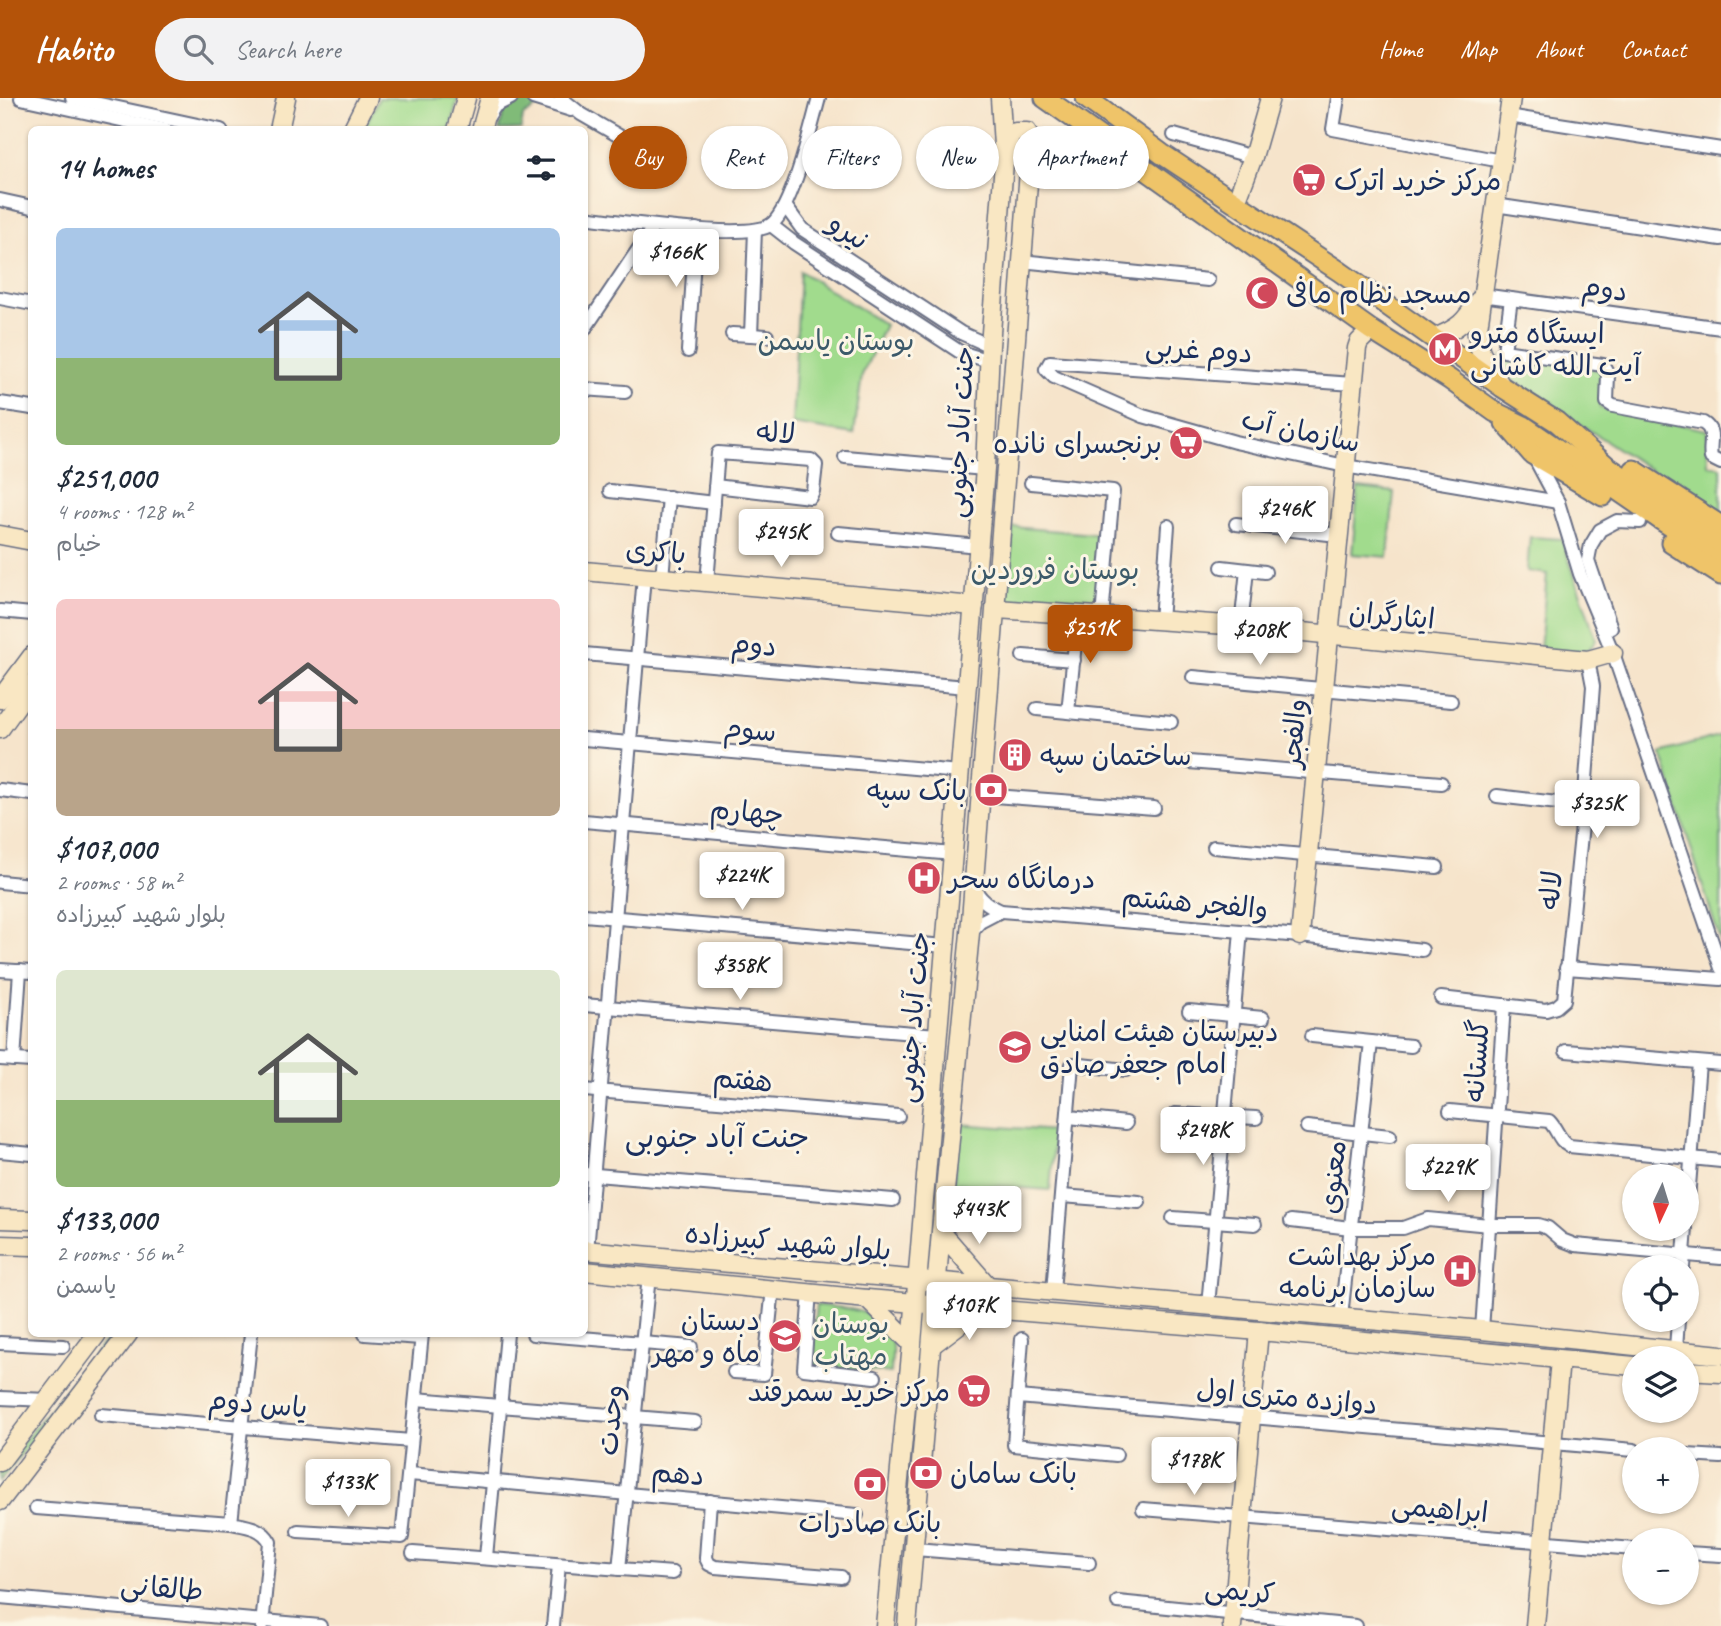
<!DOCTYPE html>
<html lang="en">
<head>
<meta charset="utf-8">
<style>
	:root { --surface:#fff; --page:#f2f2f3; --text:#1f2937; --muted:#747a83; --accent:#b45309 }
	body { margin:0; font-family:Caveat,"Playpen Sans Arabic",sans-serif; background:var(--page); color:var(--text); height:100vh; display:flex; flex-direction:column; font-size:26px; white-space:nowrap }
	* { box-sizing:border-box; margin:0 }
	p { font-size:23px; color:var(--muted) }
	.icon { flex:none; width:38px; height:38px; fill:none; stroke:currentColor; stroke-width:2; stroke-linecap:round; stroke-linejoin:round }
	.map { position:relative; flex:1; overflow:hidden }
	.panel { position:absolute; left:28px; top:28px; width:560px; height:1211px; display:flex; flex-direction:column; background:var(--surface); border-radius:10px; box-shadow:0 2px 5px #0004 }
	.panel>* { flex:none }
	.top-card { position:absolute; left:609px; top:28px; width:665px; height:63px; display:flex; gap:14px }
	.needle { width:46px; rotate:184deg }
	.buttons { position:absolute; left:1622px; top:1066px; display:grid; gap:14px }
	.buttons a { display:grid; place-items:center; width:77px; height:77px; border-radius:50%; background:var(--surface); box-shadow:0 2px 5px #0004; font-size:35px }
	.price { position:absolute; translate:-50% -60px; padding:0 16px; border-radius:7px; background:#fff; color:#222; font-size:23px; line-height:46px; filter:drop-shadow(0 2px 4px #0008) }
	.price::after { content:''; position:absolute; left:50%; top:42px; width:21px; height:16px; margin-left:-10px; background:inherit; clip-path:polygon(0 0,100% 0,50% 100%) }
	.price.current { background:var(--accent); color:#fff }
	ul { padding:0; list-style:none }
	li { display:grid; align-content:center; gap:14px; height:371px; padding:0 28px }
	li span { display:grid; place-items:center; height:217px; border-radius:10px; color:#555 }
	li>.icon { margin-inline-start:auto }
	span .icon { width:126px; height:126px; fill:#fffc; stroke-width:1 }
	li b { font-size:30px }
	h2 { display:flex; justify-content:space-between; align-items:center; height:84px; padding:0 28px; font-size:30px }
	.tag { padding:0 24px; border-radius:32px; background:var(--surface); box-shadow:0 2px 5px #0004; font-size:24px; line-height:63px }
	.tag.current { background:var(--accent); color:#fff }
	header { display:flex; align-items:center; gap:42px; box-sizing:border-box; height:98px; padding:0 35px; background:var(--accent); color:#fff }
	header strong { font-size:33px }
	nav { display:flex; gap:38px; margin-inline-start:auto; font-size:24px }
	.search { width:490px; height:63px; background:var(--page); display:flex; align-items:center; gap:18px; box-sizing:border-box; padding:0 24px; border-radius:38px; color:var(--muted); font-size:26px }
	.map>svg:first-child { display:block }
</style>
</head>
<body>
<header>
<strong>Habito</strong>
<div class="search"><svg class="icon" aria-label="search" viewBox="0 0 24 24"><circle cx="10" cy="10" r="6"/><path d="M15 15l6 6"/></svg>Search here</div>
<nav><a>Home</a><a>Map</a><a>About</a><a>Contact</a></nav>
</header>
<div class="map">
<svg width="1721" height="1528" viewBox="0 0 1721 1528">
	<rect width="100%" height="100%" fill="#fcf5e5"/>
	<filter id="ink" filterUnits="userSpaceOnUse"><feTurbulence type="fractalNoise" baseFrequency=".0143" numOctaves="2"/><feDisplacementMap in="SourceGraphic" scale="14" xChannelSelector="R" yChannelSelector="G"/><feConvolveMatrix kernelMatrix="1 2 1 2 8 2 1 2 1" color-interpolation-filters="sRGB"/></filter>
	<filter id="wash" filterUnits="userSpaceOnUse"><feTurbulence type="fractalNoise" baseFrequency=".00686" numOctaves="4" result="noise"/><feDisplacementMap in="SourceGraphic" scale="28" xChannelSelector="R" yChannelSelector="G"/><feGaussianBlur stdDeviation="1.57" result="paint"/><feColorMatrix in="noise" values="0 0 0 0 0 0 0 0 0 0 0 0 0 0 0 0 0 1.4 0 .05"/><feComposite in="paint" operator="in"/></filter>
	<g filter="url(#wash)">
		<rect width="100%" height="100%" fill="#f6e4cb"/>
		<g fill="#a1db8d" stroke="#5e8576" stroke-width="2">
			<polygon points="379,0 458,0 450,31 363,32"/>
			<polygon points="800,173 885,227 862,277 854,336 792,326"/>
			<polygon points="1501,257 1602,272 1600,310 1707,332 1708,367 1721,369 1721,418 1506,278"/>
			<polygon points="1358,390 1394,394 1388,459 1352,456"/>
			<polygon points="1013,429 1104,437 1098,513 1007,505"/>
			<path d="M 1530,439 L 1562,441 L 1596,541 C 1588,563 1560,553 1540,551 L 1547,476 L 1527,473 Z"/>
			<polygon points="1721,637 1721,846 1661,655"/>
			<polygon points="958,1026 1055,1033 1050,1092 954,1085"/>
			<path d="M 816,1207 C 844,1210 881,1210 891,1242 C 894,1251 891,1266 891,1275 L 810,1267 Z"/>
			<polygon points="111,1236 117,1236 0,1383 0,1372"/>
		</g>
		<polygon fill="#80bb78" stroke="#4e756b" stroke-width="2" points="524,1 540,7 523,18 521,31 499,32 505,10"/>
	</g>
	<g filter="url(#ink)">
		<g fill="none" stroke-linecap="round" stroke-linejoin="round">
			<g stroke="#686e84" stroke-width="16">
				<g id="street">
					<polyline points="21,0 166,32"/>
					<polyline points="72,0 221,32"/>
					<polyline points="533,0 571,12"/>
					<polyline points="561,0 581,16 671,68"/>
					<polyline points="1338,0 1333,31 1501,63"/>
					<polyline points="1508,18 1721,51"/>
					<polyline points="488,19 495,8 511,0"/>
					<polyline points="1174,37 1253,59"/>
					<polyline points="0,102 32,109"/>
					<polyline points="1495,107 1721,141"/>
					<polyline points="786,109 802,131 961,235 990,248"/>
					<path d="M 584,119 C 617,123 750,144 772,126 C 793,108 811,29 819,0"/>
					<polyline points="771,127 794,145 960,254 989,263"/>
					<polyline points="1021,163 1208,182"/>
					<polyline points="1482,197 1721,230"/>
					<polyline points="0,200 32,206"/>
					<path d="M 1511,201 L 1504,253 L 1603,267 L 1608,276 L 1607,304 L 1613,308 L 1703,325 C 1717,333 1708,347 1711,360 L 1721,365"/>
					<polyline points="584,232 654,128"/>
					<polyline points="732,236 751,237 755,132"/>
					<polyline points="751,237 767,238"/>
					<polyline points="688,253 696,131"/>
					<polyline points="1353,286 1050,264 1046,271 1054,279 1143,318 1235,344 1345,368 1558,404"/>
					<polyline points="584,291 625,294"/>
					<polyline points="0,305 32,310"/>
					<polyline points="845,359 985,371"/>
					<polyline points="1534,359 1558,404 1580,476 1613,555 1721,870"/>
					<polyline points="1031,385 1113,393 1102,519"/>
					<polyline points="610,393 714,405"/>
					<polyline points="1236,426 1338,437"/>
					<polyline points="838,435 979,448"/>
					<polyline points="1222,469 1265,474"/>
					<polyline points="662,480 669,399"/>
					<polyline points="707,484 718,355 811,362 816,367 813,393 810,399 715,388"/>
					<polyline points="0,513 32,516"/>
					<polyline points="1161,523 1168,428"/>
					<polyline points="1241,528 1247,472"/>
					<polyline points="1611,530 1588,462 1591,447 1600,432 1617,423 1640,424"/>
					<polyline points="584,556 967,589"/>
					<polyline points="1023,558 1074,562"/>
					<polyline points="1193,579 1451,603"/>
					<polyline points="1037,611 1171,624"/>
					<polyline points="1068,614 1078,516"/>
					<polyline points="584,641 960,674"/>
					<polyline points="1189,664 1441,685"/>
					<polyline points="0,692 32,696"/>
					<polyline points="981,697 1154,710"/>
					<polyline points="1497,698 1584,708"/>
					<polyline points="584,723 953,756"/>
					<polyline points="1214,749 1437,769"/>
					<polyline points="0,784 32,787"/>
					<path d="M 974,789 C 980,802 988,807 1001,813 L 1300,838 L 1422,852"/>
					<polyline points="584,817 945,848"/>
					<polyline points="970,835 980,824 1001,813"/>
					<polyline points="1566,870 1721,881"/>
					<polyline points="0,872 32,874"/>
					<polyline points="1441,900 1546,912 1556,909 1564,902 1584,708 1593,588 1588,562"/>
					<polyline points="584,907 937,937"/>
					<polyline points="1189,913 1263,920"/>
					<polyline points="1312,938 1411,948"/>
					<polyline points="1566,953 1721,966"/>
					<polyline points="0,961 32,963"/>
					<polyline points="14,962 20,873"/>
					<polyline points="584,992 898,1018"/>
					<path d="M 1450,1013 L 1549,1023 C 1558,1032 1558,1042 1569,1048 L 1721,1063"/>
					<polyline points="1175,1016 1256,1020"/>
					<polyline points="1069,1019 1126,1025"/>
					<polyline points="1307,1029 1390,1038"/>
					<polyline points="0,1053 32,1056"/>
					<polyline points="584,1076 893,1102"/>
					<polyline points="1062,1098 1139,1104"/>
					<polyline points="1687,1113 1699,965"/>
					<polyline points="1173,1120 1255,1126"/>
					<polyline points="1291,1123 1351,1130 1403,1130 1428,1121 1489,1127 1538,1127 1548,1130 1562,1142 1575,1147 1721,1160"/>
					<polyline points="587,1153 644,478"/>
					<polyline points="1683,1169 1686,1130"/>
					<polyline points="1053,1193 1072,966 1126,972"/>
					<polyline points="810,1194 804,1271 875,1279"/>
					<polyline points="1208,1208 1241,833"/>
					<polyline points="1341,1219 1371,944"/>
					<polyline points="1482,1232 1504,907"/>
					<polyline points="365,1236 421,1240"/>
					<polyline points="533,1236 691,1249"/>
					<polyline points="1022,1241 1014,1347 1116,1357"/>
					<polyline points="0,1245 63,1248"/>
					<polyline points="1676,1251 1678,1222"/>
					<polyline points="734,1274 764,1276 773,1190"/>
					<polyline points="1018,1299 1634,1352"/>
					<polyline points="0,1300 48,1302"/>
					<polyline points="416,1301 695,1324"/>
					<polyline points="101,1317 411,1343"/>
					<polyline points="1687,1357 1721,1359"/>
					<polyline points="410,1376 857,1417"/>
					<polyline points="710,1403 706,1460 709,1466 715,1469 841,1479"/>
					<path d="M 36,1410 L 231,1425 C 246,1428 262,1429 270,1444 L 262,1528"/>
					<polyline points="1143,1411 1634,1451"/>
					<polyline points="231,1425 251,1236"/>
					<polyline points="298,1433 402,1439 422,1236"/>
					<polyline points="915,1451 1089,1465"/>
					<polyline points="413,1455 673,1475"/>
					<polyline points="1687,1455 1721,1457"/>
					<polyline points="486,1459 507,1236"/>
					<polyline points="619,1471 649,1178"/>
					<polyline points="0,1499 320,1528"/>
					<polyline points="1118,1504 1356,1528"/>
					<polyline points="553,1528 559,1467"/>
				</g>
			</g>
			<g stroke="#686e84" stroke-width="21">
				<g id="secondary">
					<polyline points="279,32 286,0"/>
					<polyline points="352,32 368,0"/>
					<polyline points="457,32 466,0"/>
					<polyline points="481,32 490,0"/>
					<path d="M 1030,76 C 1048,39 1078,37 1112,52"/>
					<polyline points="1236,104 1253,59 1270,0"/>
					<path d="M 1434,240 C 1458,231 1465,224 1478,203"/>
					<polyline points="1500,286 1481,255 1477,237 1511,0"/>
					<polyline points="0,437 32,443"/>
					<polyline points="584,473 974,508"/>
					<polyline points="997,511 1241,528 1588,562 1613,555"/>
					<polyline points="0,601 32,558"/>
					<polyline points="0,631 32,586"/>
					<polyline points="1300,838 1357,250 1359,244 1371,232"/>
					<polyline points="0,1121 32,1122"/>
					<polyline points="941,1134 987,1187"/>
					<polyline points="0,1147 32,1148"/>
					<polyline points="584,1152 1482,1232 1721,1257"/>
					<polyline points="584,1173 867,1201 1259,1233 1634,1268"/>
					<polyline points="867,1201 912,1246"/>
					<polyline points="932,1247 982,1209"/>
					<polyline points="1687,1273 1721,1275"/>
					<polyline points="0,1364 97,1236"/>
					<polyline points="0,1403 128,1236"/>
					<polyline points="885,1528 912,1246 985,371 990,248 1004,64 1000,0"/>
					<polyline points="907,1528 941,1134 970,835 1031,47 1027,34 1015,34 1010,39 1004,64"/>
					<polyline points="1232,1528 1259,1233"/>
					<polyline points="1535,1528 1560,1262"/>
				</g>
			</g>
			<g stroke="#686e84" stroke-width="23">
				<g id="primary">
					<polyline points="1045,0 1371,232 1449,281 1495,314 1524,328 1658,420 1721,461"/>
					<polyline points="1086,0 1162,56 1339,173 1502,289 1557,324 1608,369 1721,445"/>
					<polyline points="1505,325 1532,356 1603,398"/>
					<polyline points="1634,372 1721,428"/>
					<polyline points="1671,445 1721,477"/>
				</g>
			</g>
			<use href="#street" stroke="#fff" stroke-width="12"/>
			<use href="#secondary" stroke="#f9e7c3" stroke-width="18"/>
			<use href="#primary" stroke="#efc469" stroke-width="19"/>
		</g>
	</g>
	<defs>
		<g id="supermarket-disc" transform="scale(1.75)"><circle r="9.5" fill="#d1495b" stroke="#fcf5e5"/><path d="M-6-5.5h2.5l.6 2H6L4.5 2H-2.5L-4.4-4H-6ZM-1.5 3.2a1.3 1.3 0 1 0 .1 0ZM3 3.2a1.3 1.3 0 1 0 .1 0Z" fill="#fff"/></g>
		<g id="mosque-disc" transform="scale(1.75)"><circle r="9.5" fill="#d1495b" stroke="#fcf5e5"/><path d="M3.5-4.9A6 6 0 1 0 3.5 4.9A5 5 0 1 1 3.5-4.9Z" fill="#fff"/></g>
		<g id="metro-disc" transform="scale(1.75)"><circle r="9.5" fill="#d1495b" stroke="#fcf5e5"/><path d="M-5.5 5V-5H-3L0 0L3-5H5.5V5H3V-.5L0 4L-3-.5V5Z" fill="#fff"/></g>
		<g id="building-disc" transform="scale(1.75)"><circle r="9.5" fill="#d1495b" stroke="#fcf5e5"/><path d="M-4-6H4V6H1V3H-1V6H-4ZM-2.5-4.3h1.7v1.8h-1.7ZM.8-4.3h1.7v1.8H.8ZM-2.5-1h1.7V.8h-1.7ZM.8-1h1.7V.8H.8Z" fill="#fff"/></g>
		<g id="bank-disc" transform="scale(1.75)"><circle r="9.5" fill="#d1495b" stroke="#fcf5e5"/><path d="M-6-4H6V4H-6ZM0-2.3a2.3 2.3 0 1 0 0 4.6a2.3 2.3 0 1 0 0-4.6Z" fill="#fff"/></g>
		<g id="hospital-disc" transform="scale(1.75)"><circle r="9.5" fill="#d1495b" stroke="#fcf5e5"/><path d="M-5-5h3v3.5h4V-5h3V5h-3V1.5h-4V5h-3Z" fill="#fff"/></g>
		<g id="school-disc" transform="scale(1.75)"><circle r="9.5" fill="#d1495b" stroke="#fcf5e5"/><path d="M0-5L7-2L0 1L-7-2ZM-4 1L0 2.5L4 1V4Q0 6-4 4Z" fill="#fff"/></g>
	</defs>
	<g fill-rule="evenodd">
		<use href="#supermarket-disc" x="1309" y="82"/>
		<use href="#mosque-disc" x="1262" y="195"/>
		<use href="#metro-disc" x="1445" y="251"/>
		<use href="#supermarket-disc" x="1186" y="345"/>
		<use href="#building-disc" x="1015" y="657"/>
		<use href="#bank-disc" x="991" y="692"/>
		<use href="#hospital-disc" x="924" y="780"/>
		<use href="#school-disc" x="1015" y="949"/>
		<use href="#hospital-disc" x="1460" y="1173"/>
		<use href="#school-disc" x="785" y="1238"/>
		<use href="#supermarket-disc" x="974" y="1293"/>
		<use href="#bank-disc" x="926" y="1375"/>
		<use href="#bank-disc" x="870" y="1386"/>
	</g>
	<g text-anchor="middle" stroke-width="6" stroke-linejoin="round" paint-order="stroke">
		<g font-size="28" fill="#1b2f5e" stroke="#fcf5e5" text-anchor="start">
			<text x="1334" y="92">مرکز خرید اترک</text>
			<text x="1286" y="205">مسجد نظام مافی</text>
			<text x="1470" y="245">ایستگاه مترو<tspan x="1470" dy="32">آیت الله کاشانی</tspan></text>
			<text x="1162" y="355" text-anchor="end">برنجسرای نانده</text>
			<text x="1040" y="667">ساختمان سپه</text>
			<text x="967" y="702" text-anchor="end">بانک سپه</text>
			<text x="948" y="790">درمانگاه سحر</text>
			<text x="1040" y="943">دبیرستان هیئت امنایی<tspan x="1040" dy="32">امام جعفر صادق</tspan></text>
			<text x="1436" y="1167" text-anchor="end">مرکز بهداشت<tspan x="1436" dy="32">سازمان برنامه</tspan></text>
			<text x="760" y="1232" text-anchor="end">دبستان<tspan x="760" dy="32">ماه و مهر</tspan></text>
			<text x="950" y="1303" text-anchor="end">مرکز خرید سمرقند</text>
			<text x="950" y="1385">بانک سامان</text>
			<text x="870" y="1434" text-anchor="middle">بانک صادرات</text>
		</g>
		<g font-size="28" fill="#1b2f5e" stroke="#fcf5e5">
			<text transform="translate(849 133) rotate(34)" y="10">نیرو</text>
			<text transform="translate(1605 190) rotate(8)" y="10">دوم</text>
			<text transform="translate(1199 251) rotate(4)" y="10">دوم غربی</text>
			<text transform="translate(1301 332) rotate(12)" y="10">سازمان آب</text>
			<text transform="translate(776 334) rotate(4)" y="10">لاله</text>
			<text transform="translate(959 334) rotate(-87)" y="10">جنت آباد جنوبی</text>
			<text transform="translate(656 453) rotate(5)" y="10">باکری</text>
			<text transform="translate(1392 517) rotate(5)" y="10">ایثارگران</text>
			<text transform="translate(754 546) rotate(5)" y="10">دوم</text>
			<text transform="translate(750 631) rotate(5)" y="10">سوم</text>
			<text transform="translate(1293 635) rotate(-85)" y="10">والفجر</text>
			<text transform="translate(747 713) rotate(5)" y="10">چهارم</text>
			<text transform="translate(1550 792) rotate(-84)" y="10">لاله</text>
			<text transform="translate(1195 804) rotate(5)" y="10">والفجر هشتم</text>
			<text transform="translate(912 919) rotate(-85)" y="10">جنت آباد جنوبی</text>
			<text transform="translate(1476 963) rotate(-86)" y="10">گلستانه</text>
			<text transform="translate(743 981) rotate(5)" y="10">هفتم</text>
			<text transform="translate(1332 1079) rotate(-84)" y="10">معنوی</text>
			<text transform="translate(788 1143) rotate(5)" y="10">بلوار شهید کبیرزاده</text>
			<text transform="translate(1287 1298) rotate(5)" y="10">دوازده متری اول</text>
			<text transform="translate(258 1305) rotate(5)" y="10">یاس دوم</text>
			<text transform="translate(610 1322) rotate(-85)" y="10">وحدت</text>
			<text transform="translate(678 1375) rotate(5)" y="10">دهم</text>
			<text transform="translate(1440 1410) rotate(5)" y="10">ابراهیمی</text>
			<text transform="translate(162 1489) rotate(5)" y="10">طالقانی</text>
			<text transform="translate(1240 1492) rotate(6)" y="10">کریمی</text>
		</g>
		<g font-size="28" fill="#3c5a6a" stroke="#fcf5e5">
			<text x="836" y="252">بوستان یاسمن</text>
			<text x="1055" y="481">بوستان فروردین</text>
			<text x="851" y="1235">بوستان<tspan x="851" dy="32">مهتاب</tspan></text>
		</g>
		<g font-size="30" fill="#1b2f5e" stroke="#fcf5e5">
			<text x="717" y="1049">جنت‌ آباد جنوبی</text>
		</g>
	</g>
</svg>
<div class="buttons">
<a><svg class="needle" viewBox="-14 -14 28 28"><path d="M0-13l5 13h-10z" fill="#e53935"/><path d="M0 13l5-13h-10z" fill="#747a83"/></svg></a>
<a><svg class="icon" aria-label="locate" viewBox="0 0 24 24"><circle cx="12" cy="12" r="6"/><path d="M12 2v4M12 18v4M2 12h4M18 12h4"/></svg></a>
<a><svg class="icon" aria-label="layers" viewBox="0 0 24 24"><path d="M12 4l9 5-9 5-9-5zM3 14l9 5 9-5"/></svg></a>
<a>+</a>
<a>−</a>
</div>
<b class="price" style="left:676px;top:191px">$166K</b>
<b class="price" style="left:1285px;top:448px">$246K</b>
<b class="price" style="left:781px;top:471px">$245K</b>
<b class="price current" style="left:1090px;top:567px">$251K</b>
<b class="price" style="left:1260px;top:569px">$208K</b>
<b class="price" style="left:1597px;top:742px">$325K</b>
<b class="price" style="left:742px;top:814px">$224K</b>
<b class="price" style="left:740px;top:904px">$358K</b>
<b class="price" style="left:1203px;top:1069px">$248K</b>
<b class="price" style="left:1448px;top:1106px">$229K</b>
<b class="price" style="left:979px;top:1148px">$443K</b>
<b class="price" style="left:969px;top:1244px">$107K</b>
<b class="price" style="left:1194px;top:1399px">$178K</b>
<b class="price" style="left:348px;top:1421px">$133K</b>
<div class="top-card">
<a class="tag current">Buy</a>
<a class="tag">Rent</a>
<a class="tag">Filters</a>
<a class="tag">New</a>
<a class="tag">Apartment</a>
</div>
<section class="panel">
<h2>14 homes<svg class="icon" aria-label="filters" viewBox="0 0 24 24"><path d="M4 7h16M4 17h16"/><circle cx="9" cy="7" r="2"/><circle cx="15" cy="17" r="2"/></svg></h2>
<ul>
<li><span style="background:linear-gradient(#a9c7e8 60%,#8fb573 0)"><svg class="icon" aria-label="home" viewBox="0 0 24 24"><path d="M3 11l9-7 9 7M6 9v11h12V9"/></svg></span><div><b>$251,000</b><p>4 rooms · 128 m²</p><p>خیام</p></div></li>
<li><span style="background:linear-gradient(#f6c9c9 60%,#b9a48a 0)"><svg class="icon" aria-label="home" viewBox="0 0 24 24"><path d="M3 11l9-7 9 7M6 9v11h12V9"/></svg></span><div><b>$107,000</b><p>2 rooms · 58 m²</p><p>بلوار شهید کبیرزاده</p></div></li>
<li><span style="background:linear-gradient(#dfe7d0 60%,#8fb573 0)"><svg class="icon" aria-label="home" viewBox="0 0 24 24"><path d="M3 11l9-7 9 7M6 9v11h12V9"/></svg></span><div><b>$133,000</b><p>2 rooms · 56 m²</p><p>یاسمن</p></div></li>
</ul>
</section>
</div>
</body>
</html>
